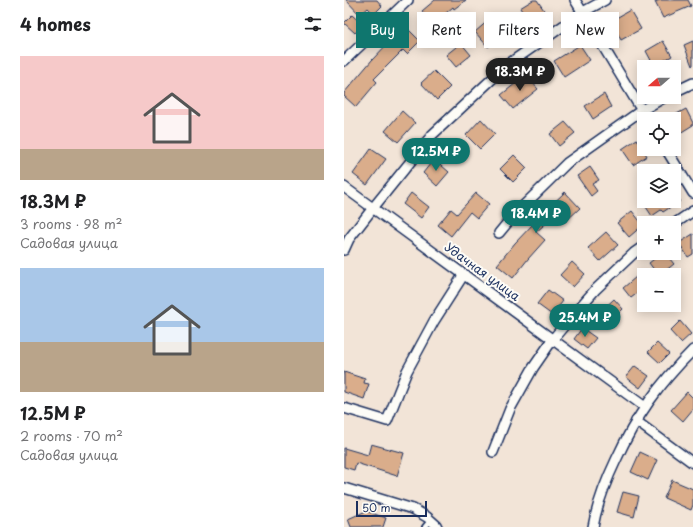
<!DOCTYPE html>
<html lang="en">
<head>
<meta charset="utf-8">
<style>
	:root { --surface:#fff; --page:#f2f2f2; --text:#202124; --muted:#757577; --accent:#0f766e }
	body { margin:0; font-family:"Playpen Sans",sans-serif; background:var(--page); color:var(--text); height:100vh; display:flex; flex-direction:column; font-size:15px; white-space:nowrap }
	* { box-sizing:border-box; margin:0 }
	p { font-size:13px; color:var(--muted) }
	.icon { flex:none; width:22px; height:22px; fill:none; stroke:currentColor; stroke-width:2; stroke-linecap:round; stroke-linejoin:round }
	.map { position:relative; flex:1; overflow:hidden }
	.sheet { display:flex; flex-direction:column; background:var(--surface); width:344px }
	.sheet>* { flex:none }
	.banner { position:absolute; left:12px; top:12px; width:277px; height:36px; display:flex; gap:8px }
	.needle { width:26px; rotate:250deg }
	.controls { position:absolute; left:293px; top:60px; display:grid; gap:8px }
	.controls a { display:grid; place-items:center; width:44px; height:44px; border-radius:0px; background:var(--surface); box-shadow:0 2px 10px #0003; font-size:20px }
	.scale { position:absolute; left:12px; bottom:10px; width:71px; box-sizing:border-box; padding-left:4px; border:2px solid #1b2f5e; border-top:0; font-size:11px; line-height:14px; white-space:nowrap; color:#1b2f5e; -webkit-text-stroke:3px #fdfcf7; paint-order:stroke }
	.price { position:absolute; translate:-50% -34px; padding:0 9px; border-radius:14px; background:var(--accent); color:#fff; font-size:13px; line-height:26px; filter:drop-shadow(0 1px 2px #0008) }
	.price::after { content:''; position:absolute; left:50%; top:24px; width:12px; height:9px; margin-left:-6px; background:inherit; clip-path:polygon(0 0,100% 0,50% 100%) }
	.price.selected { background:#222; color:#fff }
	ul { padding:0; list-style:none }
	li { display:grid; align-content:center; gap:8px; height:212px; padding:0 20px }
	li span { display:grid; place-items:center; height:124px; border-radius:0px; color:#555 }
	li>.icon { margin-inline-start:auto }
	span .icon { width:72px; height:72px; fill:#fffc; stroke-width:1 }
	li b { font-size:17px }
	h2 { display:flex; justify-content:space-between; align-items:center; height:48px; padding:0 20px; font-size:17px }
	.tag { padding:0 14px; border-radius:0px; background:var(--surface); box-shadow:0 2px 10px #0003; font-size:14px; line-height:36px }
	.tag.selected { background:var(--accent); color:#fff }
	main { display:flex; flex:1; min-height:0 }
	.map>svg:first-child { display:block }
</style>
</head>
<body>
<main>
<section class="sheet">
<h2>4 homes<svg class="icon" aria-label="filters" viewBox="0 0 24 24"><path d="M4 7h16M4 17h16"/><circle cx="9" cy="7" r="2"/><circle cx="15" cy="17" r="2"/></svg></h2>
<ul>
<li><span style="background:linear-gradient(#f6c9c9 75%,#b9a48a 0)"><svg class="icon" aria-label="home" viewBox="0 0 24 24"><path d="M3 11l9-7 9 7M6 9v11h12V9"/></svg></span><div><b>18.3M ₽</b><p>3 rooms · 98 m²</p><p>Садовая улица</p></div></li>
<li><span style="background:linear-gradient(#a9c7e8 60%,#b9a48a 0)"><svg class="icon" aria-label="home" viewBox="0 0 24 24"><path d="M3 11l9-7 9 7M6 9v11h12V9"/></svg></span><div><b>12.5M ₽</b><p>2 rooms · 70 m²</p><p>Садовая улица</p></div></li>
</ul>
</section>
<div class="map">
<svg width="349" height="527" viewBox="0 0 349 527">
	<rect width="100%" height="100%" fill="#f2e4d7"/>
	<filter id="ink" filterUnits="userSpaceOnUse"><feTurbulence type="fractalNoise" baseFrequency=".025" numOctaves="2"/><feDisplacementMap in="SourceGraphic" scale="8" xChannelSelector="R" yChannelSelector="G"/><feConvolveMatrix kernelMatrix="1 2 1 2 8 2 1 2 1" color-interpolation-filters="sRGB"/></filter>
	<g filter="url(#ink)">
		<g fill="#daad8b" stroke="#1b2f5e">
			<polygon points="2,0 33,0 38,6 30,14 24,8 16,15"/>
			<polygon points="91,0 122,0 110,9 109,7 89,24 78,11"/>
			<polygon points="189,0 193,0 202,13 186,23 176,8"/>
			<polygon points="316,0 344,0 347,6 319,18 311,2"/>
			<polygon points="286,10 297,29 277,40 267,21"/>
			<polygon points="8,15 19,25 11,33 0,23"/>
			<polygon points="146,19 159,35 144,47 131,32"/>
			<polygon points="60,25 76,41 63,54 59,50 30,79 33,82 12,107 0,96 0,93 28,60 48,39 47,38"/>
			<polygon points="319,41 328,56 310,66 302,51"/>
			<polygon points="349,41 349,65 348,66 340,45"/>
			<polygon points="117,43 127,55 112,67 102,55"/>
			<polygon points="236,45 246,60 220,77 210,61"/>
			<polygon points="90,71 106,87 93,100 77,83"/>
			<polygon points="182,75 194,89 169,109 157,95"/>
			<polygon points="260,94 267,107 249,119 241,106"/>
			<polygon points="342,109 349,123 349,125 336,133 330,123 330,119 328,119 327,117"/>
			<polygon points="58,111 71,123 54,142 41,131"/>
			<polygon points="137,119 151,134 136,149 122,135"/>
			<polygon points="221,122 231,133 215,146 206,134"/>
			<polygon points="293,139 303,156 289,165 278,149"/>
			<polygon points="27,149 42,159 23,185 9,174"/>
			<polygon points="170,155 183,168 169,182 156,169"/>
			<polygon points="90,159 105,172 93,186 79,173"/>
			<polygon points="246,167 255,180 248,184 253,191 247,196 233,176"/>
			<polygon points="221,192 236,208 221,222 213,214 192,232 201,240 184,259 169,278 153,265 171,243 191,222 185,216 194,208 199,213"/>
			<polygon points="67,193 85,207 77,218 59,204"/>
			<polygon points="132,193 145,204 133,218 126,212 107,236 94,225 107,209 113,214"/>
			<polygon points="298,201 336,201 319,212 317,210 308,216"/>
			<polygon points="288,211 299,225 285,237 273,223"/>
			<polygon points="262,232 274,245 256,261 244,248"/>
			<polygon points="349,234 349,254 344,257 335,243"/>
			<polygon points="318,253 321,253 330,264 316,275 314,275 305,263"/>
			<polygon points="228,262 241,274 229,287 216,275"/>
			<polygon points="292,277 300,288 287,298 279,288"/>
			<polygon points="204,290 219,301 208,315 193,304"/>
			<polygon points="270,299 279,309 267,321 257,311"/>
			<polygon points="336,321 347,334 337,343 326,331"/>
			<polygon points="238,328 252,338 243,349 230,339"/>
			<polygon points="313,343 325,354 316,363 304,352"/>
			<polygon points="291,366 305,376 296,388 282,377"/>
			<polygon points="0,372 21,379 20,383 25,384 20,399 0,392"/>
			<polygon points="343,392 349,398 349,409 339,421 327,410"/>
			<polygon points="27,444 60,453 53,476 12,463 10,470 0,467 0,448 24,455"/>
			<polygon points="296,452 313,460 304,480 287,472"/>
			<polygon points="328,480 349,489 349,505 347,510 320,498"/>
			<polygon points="279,492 295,496 290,517 273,512"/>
			<polygon points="22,511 42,518 39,527 7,527 4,519"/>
		</g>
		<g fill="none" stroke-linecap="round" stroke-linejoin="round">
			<g stroke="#1b2f5e" stroke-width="8">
				<polyline id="lane" points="81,527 87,520"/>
			</g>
			<g stroke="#1b2f5e" stroke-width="12">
				<g id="street">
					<polyline points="231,0 303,119"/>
					<polyline points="0,61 64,0"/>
					<polyline points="330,92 349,83"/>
					<polyline points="322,149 349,193"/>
					<polyline points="0,187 301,407"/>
					<polyline points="330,224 349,211"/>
					<polyline points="155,233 169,216 223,163 298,110 321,97"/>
					<polyline points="0,250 5,239 29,208 88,135 163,65 239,12 261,0"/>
					<polyline points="0,408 43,421 63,371 90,321 120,274"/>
					<polyline points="292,421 349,463"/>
					<polyline points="149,452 166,409 189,368 209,339 229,315 251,290 290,253 300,246"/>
					<polyline points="0,488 69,509 83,517 92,525 93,527"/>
					<path d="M 249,527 C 253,504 262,481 272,460 C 292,416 315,384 349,350"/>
				</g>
			</g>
			<use href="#lane" stroke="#fdfcf7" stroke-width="4.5"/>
			<use href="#street" stroke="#fdfcf7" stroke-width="9"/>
		</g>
	</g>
	<g text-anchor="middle" stroke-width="4" stroke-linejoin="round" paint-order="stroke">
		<g font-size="12" fill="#1b2f5e" stroke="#fdfcf7">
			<text transform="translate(138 272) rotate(36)" y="4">Удачная улица</text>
		</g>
	</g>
</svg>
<div class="controls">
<a><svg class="needle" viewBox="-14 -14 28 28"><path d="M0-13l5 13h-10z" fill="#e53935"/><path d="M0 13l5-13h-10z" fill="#757577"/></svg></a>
<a><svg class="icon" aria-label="locate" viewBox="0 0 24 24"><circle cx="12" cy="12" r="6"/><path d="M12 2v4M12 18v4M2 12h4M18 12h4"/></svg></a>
<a><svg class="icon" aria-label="layers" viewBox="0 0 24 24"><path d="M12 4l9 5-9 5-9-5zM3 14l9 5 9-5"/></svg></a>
<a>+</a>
<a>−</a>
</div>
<div class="scale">50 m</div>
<b class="price selected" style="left:176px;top:92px">18.3M ₽</b>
<b class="price" style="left:92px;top:172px">12.5M ₽</b>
<b class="price" style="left:192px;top:234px">18.4M ₽</b>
<b class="price" style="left:241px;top:338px">25.4M ₽</b>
<div class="banner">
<a class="tag selected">Buy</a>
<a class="tag">Rent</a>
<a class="tag">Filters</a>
<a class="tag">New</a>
</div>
</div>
</main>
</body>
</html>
